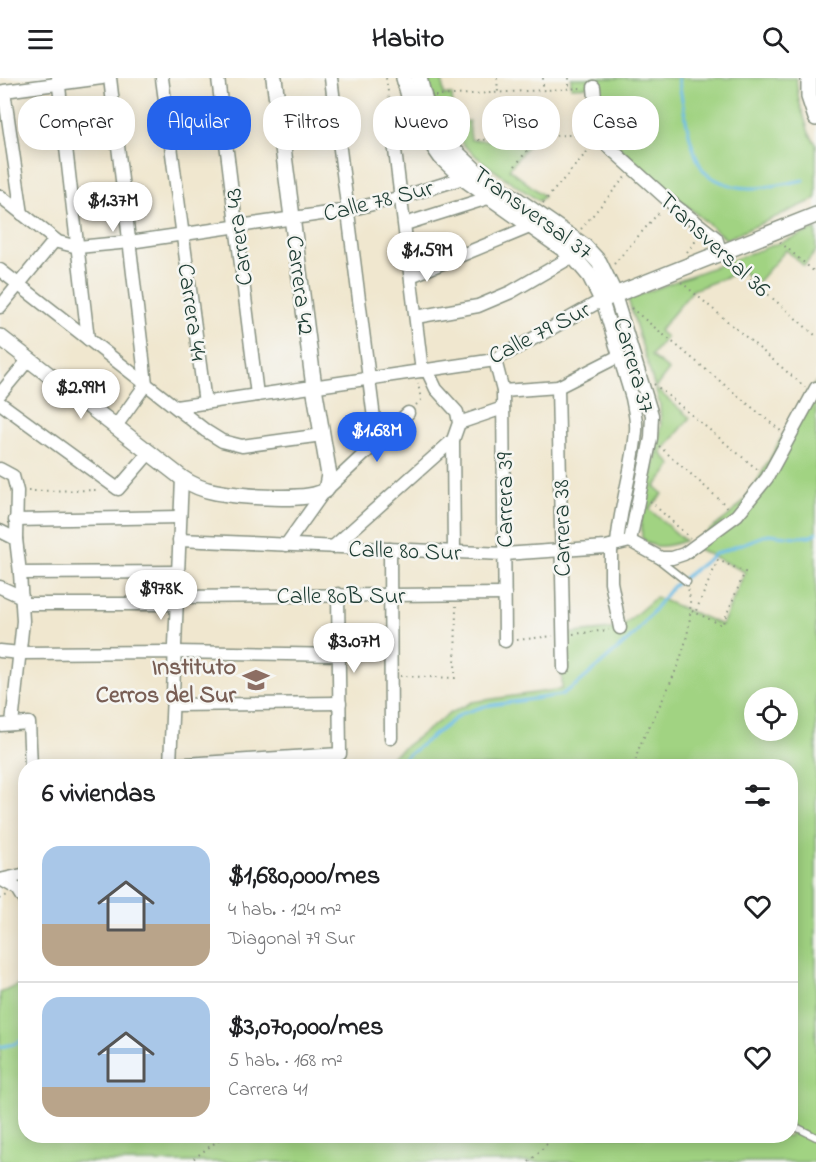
<!DOCTYPE html>
<html lang="es">
<head>
<meta charset="utf-8">
<style>
	:root { --surface:#fff; --page:#f6f6f6; --text:#202124; --muted:#757577; --line:#e0e0e0; --accent:#2563eb }
	body { margin:0; font-family:"Indie Flower",sans-serif; background:var(--page); color:var(--text); height:100vh; display:flex; flex-direction:column; font-size:22px; white-space:nowrap }
	* { box-sizing:border-box; margin:0 }
	p { font-size:20px; color:var(--muted) }
	.icon { flex:none; width:33px; height:33px; fill:none; stroke:currentColor; stroke-width:2; stroke-linecap:round; stroke-linejoin:round }
	.map { position:relative; flex:1; overflow:hidden }
	.side { position:absolute; left:18px; top:681px; width:780px; height:384px; display:flex; flex-direction:column; background:var(--surface); border-radius:24px; box-shadow:0 3px 15px #0003 }
	.side>* { flex:none }
	.hud { position:absolute; left:18px; top:18px; width:780px; height:54px; display:flex; gap:12px }
	.controls { position:absolute; left:744px; top:609px; display:grid; gap:12px }
	.controls a { display:grid; place-items:center; width:54px; height:54px; border-radius:50%; background:var(--surface); box-shadow:0 3px 15px #0003; font-size:30px }
	.price { position:absolute; translate:-50% -51px; padding:0 14px; border-radius:21px; background:#fff; color:#222; font-size:20px; line-height:39px; filter:drop-shadow(0 2px 3px #0008) }
	.price::after { content:''; position:absolute; left:50%; top:36px; width:18px; height:14px; margin-left:-9px; background:inherit; clip-path:polygon(0 0,100% 0,50% 100%) }
	.price.selected { background:var(--accent); color:#fff }
	ul { padding:0; list-style:none }
	li { display:flex; align-items:center; gap:18px; height:150px; padding:0 24px }
	li+li { border-top:2px solid var(--line) }
	li span { display:grid; place-items:center; flex:none; width:168px; height:120px; border-radius:18px; color:#555 }
	li>.icon { margin-inline-start:auto }
	span .icon { width:72px; height:72px; fill:#fffc; stroke-width:1 }
	li b { font-size:26px }
	h2 { display:flex; justify-content:space-between; align-items:center; height:72px; padding:0 24px; font-size:26px }
	.tag { padding:0 21px; border-radius:24px; background:var(--surface); box-shadow:0 3px 15px #0003; font-size:21px; line-height:54px }
	.tag.selected { background:var(--accent); color:#fff }
	header { display:flex; justify-content:space-between; align-items:center; height:78px; padding:0 24px; background:var(--surface); font-size:27px; font-weight:700 }
	.map>svg:first-child { display:block }
</style>
</head>
<body>
<header><svg class="icon" aria-label="menu" viewBox="0 0 24 24"><path d="M4 6h16M4 12h16M4 18h16"/></svg>Habito<svg class="icon" aria-label="search" viewBox="0 0 24 24"><circle cx="10" cy="10" r="6"/><path d="M15 15l6 6"/></svg></header>
<div class="map">
<svg width="816" height="1084" viewBox="0 0 816 1084">
	<rect width="100%" height="100%" fill="#f6f6f2"/>
	<filter id="ink" filterUnits="userSpaceOnUse"><feTurbulence type="fractalNoise" baseFrequency=".0167" numOctaves="2"/><feDisplacementMap in="SourceGraphic" scale="12" xChannelSelector="R" yChannelSelector="G"/><feConvolveMatrix kernelMatrix="1 2 1 2 8 2 1 2 1" color-interpolation-filters="sRGB"/></filter>
	<filter id="wash" filterUnits="userSpaceOnUse"><feTurbulence type="fractalNoise" baseFrequency=".008" numOctaves="4" result="noise"/><feDisplacementMap in="SourceGraphic" scale="24" xChannelSelector="R" yChannelSelector="G"/><feGaussianBlur stdDeviation="1.35" result="paint"/><feColorMatrix in="noise" values="0 0 0 0 0 0 0 0 0 0 0 0 0 0 0 0 0 1.4 0 .05"/><feComposite in="paint" operator="in"/></filter>
	<g filter="url(#wash)">
		<rect width="100%" height="100%" fill="#f0e7cf"/>
		<g fill="#a1d382" stroke="#60885b" stroke-width="1.5" fill-rule="evenodd">
			<path d="M 428,0 L 442,0 L 444,17 L 452,17 L 454,45 L 469,43 L 471,62 L 532,62 L 509,91 L 544,118 L 539,123 C 507,101 461,74 441,39 C 434,27 431,14 428,0 Z"/>
			<polygon points="571,0 796,0 799,23 809,55 816,66 816,121 726,161 606,59 600,12 597,8 571,9"/>
			<path d="M 816,151 L 816,173 L 804,188 L 786,172 L 756,206 L 742,193 L 693,212 L 659,253 L 666,259 L 651,278 L 669,292 L 655,310 L 690,340 L 661,375 L 672,387 L 655,409 L 663,416 L 649,431 L 685,463 C 670,467 654,474 642,460 L 641,443 L 658,370 L 661,346 L 660,327 L 628,221 Z"/>
			<path d="M 816,304 L 816,1084 L 0,1084 L 0,915 L 25,904 L 26,1058 L 790,1058 L 790,688 L 379,688 L 449,636 L 472,624 L 562,611 L 562,594 L 567,556 L 620,550 L 656,519 L 722,547 L 745,494 L 690,467 L 727,439 L 741,426 L 754,409 L 805,318 ZM 754,620 L 788,620 L 788,652 L 754,652 Z"/>
		</g>
		<g fill="none" stroke-linecap="round" stroke-linejoin="round">
			<g stroke="#6cbde7" stroke-width="3">
				<path d="M 678,0 C 683,23 690,83 708,97 C 718,104 736,110 748,110 C 766,111 786,105 804,102"/>
				<polyline points="394,688 461,636 485,628 561,617 579,605 635,556 672,509 715,476 769,456 796,459 811,458 816,455"/>
				<polyline points="0,969 14,966 26,960"/>
			</g>
		</g>
	</g>
	<g filter="url(#ink)">
		<g fill="none" stroke-linecap="round" stroke-linejoin="round">
			<g stroke="#889282" stroke-width="9">
				<g id="service">
					<polyline points="659,482 687,504"/>
					<polyline points="790,1046 816,1059"/>
				</g>
			</g>
			<g stroke="#889282" stroke-width="15">
				<g id="minor">
					<polyline points="58,0 88,261"/>
					<polyline points="110,0 146,306 116,348"/>
					<polyline points="162,0 205,325"/>
					<polyline points="218,0 257,317"/>
					<polyline points="331,0 377,364"/>
					<polyline points="594,9 598,55 601,62 669,123 716,160 721,175"/>
					<polyline points="408,18 394,64 422,293"/>
					<polyline points="0,118 58,164 78,169 130,164 348,132 402,119 463,100"/>
					<polyline points="22,136 4,13 102,0"/>
					<polyline points="405,146 491,119"/>
					<polyline points="0,192 206,353 222,363 242,368 322,357"/>
					<polyline points="411,198 532,148"/>
					<polyline points="615,217 652,337 651,360 630,463"/>
					<polyline points="0,229 55,162"/>
					<polyline points="416,239 478,228 511,214 573,178"/>
					<polyline points="495,282 503,313 505,563"/>
					<polyline points="427,292 436,311 457,334 459,345 453,362 454,474"/>
					<polyline points="558,309 564,590"/>
					<polyline points="503,313 558,309 619,278"/>
					<polyline points="0,316 29,281"/>
					<polyline points="0,325 118,411 149,375"/>
					<path d="M 176,329 L 495,282 L 602,222 L 632,320 C 634,331 637,342 636,353 C 633,391 620,428 617,466"/>
					<polyline points="459,345 503,330"/>
					<polyline points="0,391 13,398 17,413 16,461 20,495 23,543 12,646"/>
					<polyline points="182,400 170,687 340,676 338,516"/>
					<polyline points="326,412 408,335"/>
					<polyline points="15,442 180,439"/>
					<polyline points="0,453 16,461"/>
					<polyline points="179,462 504,476 606,469 630,463"/>
					<polyline points="630,463 661,480 672,480 684,476 737,437 767,400 816,310"/>
					<polyline points="286,467 323,415"/>
					<polyline points="611,468 611,504 620,550"/>
					<polyline points="333,469 453,362"/>
					<polyline points="390,471 391,660"/>
					<polyline points="20,495 178,494"/>
					<polyline points="0,509 22,519"/>
					<polyline points="177,519 505,516"/>
					<polyline points="22,526 177,526"/>
					<polyline points="0,573 20,575 175,574 339,577"/>
					<polyline points="173,627 340,625"/>
					<polyline points="0,647 29,645 31,688"/>
					<polyline points="0,802 26,796"/>
					<polyline points="2,802 18,811 26,824"/>
				</g>
			</g>
			<g stroke="#889282" stroke-width="18">
				<g id="tertiary">
					<polyline points="404,0 416,43 441,79 463,100 573,178 590,198 602,222 816,137"/>
					<polyline points="419,0 429,40 440,59 477,94 584,168 599,184 615,217"/>
					<polyline points="809,0 809,19 816,40"/>
					<path d="M 0,259 L 182,400 C 192,407 204,412 216,414 C 238,418 309,425 326,412 L 329,397 L 314,309 L 274,0"/>
				</g>
			</g>
			<g stroke="#889282" stroke-width="2" stroke-dasharray="1.5 4.5" stroke-linecap="butt">
				<polyline points="386,0 391,34"/>
				<polyline points="497,0 498,14"/>
				<polyline points="543,0 543,12"/>
				<polyline points="569,0 569,11"/>
				<polyline points="435,18 582,10"/>
				<polyline points="478,62 586,56"/>
				<polyline points="515,88 537,60"/>
				<polyline points="543,125 592,68"/>
				<polyline points="581,151 626,98"/>
				<polyline points="780,164 816,195"/>
				<polyline points="687,174 698,160"/>
				<polyline points="732,185 816,258"/>
				<polyline points="614,186 661,132"/>
				<polyline points="681,204 805,309"/>
				<polyline points="631,230 782,354"/>
				<polyline points="654,306 758,392"/>
				<polyline points="416,327 421,322 418,305"/>
				<polyline points="659,368 729,430"/>
				<polyline points="28,413 100,412"/>
				<polyline points="650,423 690,460"/>
				<polyline points="692,533 722,547 745,494 718,482 695,535"/>
				<polyline points="573,556 609,552"/>
				<polyline points="517,562 553,558"/>
				<polyline points="400,598 455,600 456,528"/>
				<path d="M 635,688 C 636,670 647,654 655,637 C 673,601 698,551 688,510"/>
				<polyline points="0,821 7,817"/>
				<polyline points="189,1084 224,1058"/>
				<polyline points="529,1084 546,1067 551,1058"/>
			</g>
			<use href="#service" stroke="#fff" stroke-width="6"/>
			<use href="#minor" stroke="#fff" stroke-width="12"/>
			<use href="#tertiary" stroke="#fff" stroke-width="15"/>
		</g>
	</g>
	<defs>
		<g id="school-bare" transform="scale(2.07)"><path d="M0-5L7-2L0 1L-7-2ZM-4 1L0 2.5L4 1V4Q0 6-4 4Z" fill="#8d6e63" stroke="#f6f6f2" stroke-width="2.5" paint-order="stroke"/></g>
	</defs>
	<g fill-rule="evenodd">
		<use href="#school-bare" x="256" y="602"/>
	</g>
	<g text-anchor="middle" stroke-width="5" stroke-linejoin="round" paint-order="stroke">
		<g font-size="24" fill="#1f3d34" stroke="#f6f6f2">
			<text transform="translate(378 122) rotate(-14)" y="8">Calle 78 Sur</text>
			<text transform="translate(533 134) rotate(36)" y="8">Transversal 37</text>
			<text transform="translate(238 159) rotate(-97)" y="8">Carrera 43</text>
			<text transform="translate(715 166) rotate(43)" y="8">Transversal 36</text>
			<text transform="translate(301 207) rotate(83)" y="8">Carrera 42</text>
			<text transform="translate(193 234) rotate(82)" y="8">Carrera 44</text>
			<text transform="translate(539 254) rotate(-27)" y="8">Calle 79 Sur</text>
			<text transform="translate(635 287) rotate(74)" y="8">Carrera 37</text>
			<text transform="translate(504 422) rotate(-90)" y="8">Carrera 39</text>
			<text transform="translate(561 450) rotate(-91)" y="8">Carrera 38</text>
			<text transform="translate(405 472) rotate(2)" y="8">Calle 80 Sur</text>
			<text x="341" y="525">Calle 80B Sur</text>
		</g>
		<g font-size="24" font-weight="bold" fill="#785e54" stroke="#f6f6f2" text-anchor="end">
			<text x="236" y="596">Instituto<tspan x="236" dy="28">Cerros del Sur</tspan></text>
		</g>
	</g>
</svg>
<div class="controls">
<a><svg class="icon" aria-label="locate" viewBox="0 0 24 24"><circle cx="12" cy="12" r="6"/><path d="M12 2v4M12 18v4M2 12h4M18 12h4"/></svg></a>
</div>
<b class="price" style="left:113px;top:155px">$1.37M</b>
<b class="price" style="left:427px;top:205px">$1.59M</b>
<b class="price" style="left:81px;top:342px">$2.99M</b>
<b class="price selected" style="left:377px;top:385px">$1.68M</b>
<b class="price" style="left:161px;top:543px">$978K</b>
<b class="price" style="left:354px;top:596px">$3.07M</b>
<div class="hud">
<a class="tag">Comprar</a>
<a class="tag selected">Alquilar</a>
<a class="tag">Filtros</a>
<a class="tag">Nuevo</a>
<a class="tag">Piso</a>
<a class="tag">Casa</a>
</div>
<section class="side">
<h2>6 viviendas<svg class="icon" aria-label="filters" viewBox="0 0 24 24"><path d="M4 7h16M4 17h16"/><circle cx="9" cy="7" r="2"/><circle cx="15" cy="17" r="2"/></svg></h2>
<ul>
<li><span style="background:linear-gradient(#a9c7e8 65%,#b9a48a 0)"><svg class="icon" aria-label="home" viewBox="0 0 24 24"><path d="M3 11l9-7 9 7M6 9v11h12V9"/></svg></span><div><b>$1,680,000/mes</b><p>4 hab. · 124 m²</p><p>Diagonal 79 Sur</p></div><svg class="icon" aria-label="heart" viewBox="0 0 24 24"><path d="M12 20l-8-8c-3-5 5-10 8-4 3-6 11-1 8 4z"/></svg></li>
<li><span style="background:linear-gradient(#a9c7e8 75%,#b9a48a 0)"><svg class="icon" aria-label="home" viewBox="0 0 24 24"><path d="M3 11l9-7 9 7M6 9v11h12V9"/></svg></span><div><b>$3,070,000/mes</b><p>5 hab. · 168 m²</p><p>Carrera 41</p></div><svg class="icon" aria-label="heart" viewBox="0 0 24 24"><path d="M12 20l-8-8c-3-5 5-10 8-4 3-6 11-1 8 4z"/></svg></li>
</ul>
</section>
</div>
</body>
</html>
